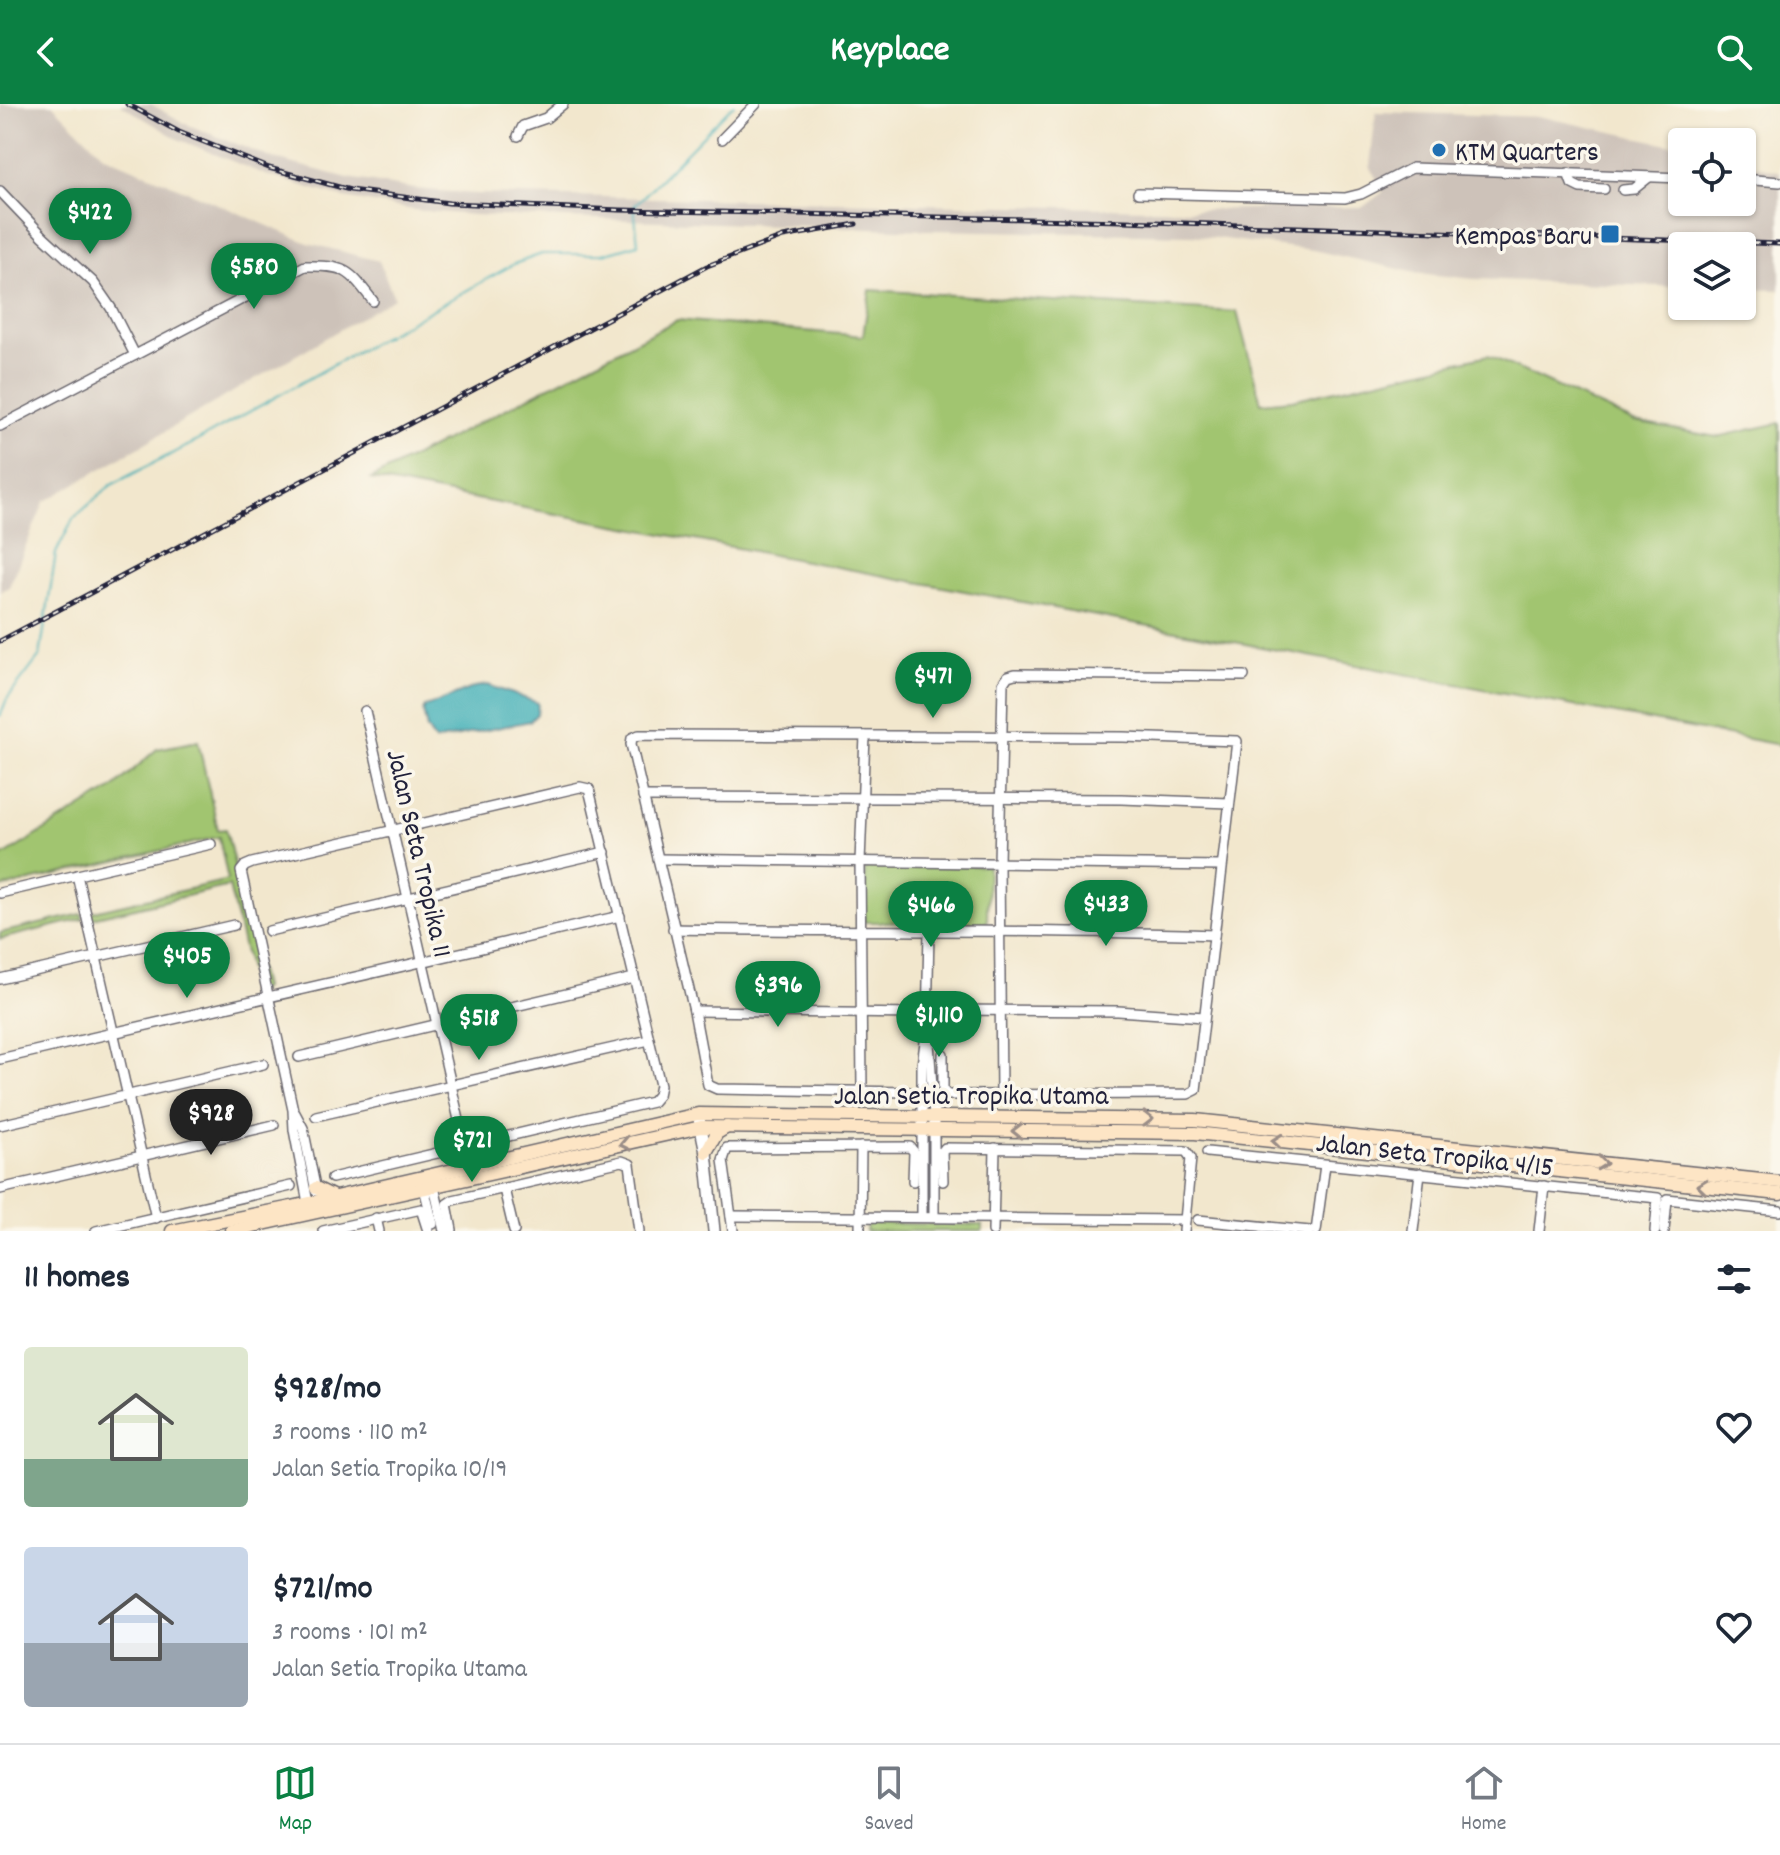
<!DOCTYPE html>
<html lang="en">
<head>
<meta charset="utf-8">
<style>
	:root { --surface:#fff; --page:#f2f2f3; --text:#1f2937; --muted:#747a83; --line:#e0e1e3; --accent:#0b8043 }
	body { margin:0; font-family:Dekko,sans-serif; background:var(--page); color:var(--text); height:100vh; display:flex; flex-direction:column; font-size:30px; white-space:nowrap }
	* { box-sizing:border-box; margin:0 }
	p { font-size:26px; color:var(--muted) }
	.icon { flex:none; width:44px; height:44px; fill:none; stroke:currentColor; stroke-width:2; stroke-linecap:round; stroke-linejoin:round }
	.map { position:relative; height:1127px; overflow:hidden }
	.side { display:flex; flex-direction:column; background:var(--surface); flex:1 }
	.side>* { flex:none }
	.fabs { position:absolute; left:1668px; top:24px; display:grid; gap:16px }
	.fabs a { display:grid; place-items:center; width:88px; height:88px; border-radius:8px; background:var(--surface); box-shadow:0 2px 6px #0004; font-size:40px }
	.price { position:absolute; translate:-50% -68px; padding:0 18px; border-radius:28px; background:var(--accent); color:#fff; font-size:26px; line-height:52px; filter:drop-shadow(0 2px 4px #0008) }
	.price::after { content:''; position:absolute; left:50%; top:48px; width:24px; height:18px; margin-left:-12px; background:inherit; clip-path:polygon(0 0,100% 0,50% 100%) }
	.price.on { background:#222; color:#fff }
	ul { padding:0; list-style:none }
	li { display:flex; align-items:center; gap:24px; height:200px; padding:0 24px }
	li span { display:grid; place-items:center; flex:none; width:224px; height:160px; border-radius:8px; color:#555 }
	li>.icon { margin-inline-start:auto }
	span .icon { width:96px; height:96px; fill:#fffc; stroke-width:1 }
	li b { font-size:34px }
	h2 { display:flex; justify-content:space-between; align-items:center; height:96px; padding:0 24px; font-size:34px }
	header { display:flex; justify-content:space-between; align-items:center; height:104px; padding:0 24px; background:var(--accent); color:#fff; font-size:36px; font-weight:800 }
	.dock { display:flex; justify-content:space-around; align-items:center; height:112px; border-top:2px solid var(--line); background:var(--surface); font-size:22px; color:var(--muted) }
	.dock a { display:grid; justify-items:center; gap:4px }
	.dock .on { color:var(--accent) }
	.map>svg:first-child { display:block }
</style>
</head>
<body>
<header><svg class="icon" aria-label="back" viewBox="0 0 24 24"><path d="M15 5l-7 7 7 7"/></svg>Keyplace<svg class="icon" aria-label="search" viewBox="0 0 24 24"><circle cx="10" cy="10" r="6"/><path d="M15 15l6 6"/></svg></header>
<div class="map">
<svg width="1780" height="1127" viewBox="0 0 1780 1127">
	<rect width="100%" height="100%" fill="#fbf7ec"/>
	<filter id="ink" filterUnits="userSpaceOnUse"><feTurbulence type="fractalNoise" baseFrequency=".0125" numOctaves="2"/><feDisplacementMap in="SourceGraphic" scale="16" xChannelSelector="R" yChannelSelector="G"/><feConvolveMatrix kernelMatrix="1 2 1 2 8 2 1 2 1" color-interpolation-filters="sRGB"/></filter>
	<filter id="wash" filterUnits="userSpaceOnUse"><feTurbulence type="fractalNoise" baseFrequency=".006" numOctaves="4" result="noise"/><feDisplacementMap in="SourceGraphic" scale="32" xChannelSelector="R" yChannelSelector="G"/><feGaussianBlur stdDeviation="1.8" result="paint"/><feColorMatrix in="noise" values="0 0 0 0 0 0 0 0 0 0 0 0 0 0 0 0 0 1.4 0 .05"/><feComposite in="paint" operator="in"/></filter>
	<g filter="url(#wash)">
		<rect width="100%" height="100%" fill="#f2e7cd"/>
		<g fill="#cdc2b9">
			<polygon points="0,0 52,0 103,51 308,139 379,157 394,194 44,398 9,483 0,488"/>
			<polygon points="120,0 151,0 186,20 271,54 348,74 415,85 475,90 1191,106 1363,103 1383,88 1370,62 1376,8 1542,13 1682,43 1682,98 1742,98 1742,58 1780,68 1780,186 1742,185 1742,142 1682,142 1682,183 1474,175 1417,169 1313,146 1192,131 930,126 475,111 414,106 345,94 266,71 178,35"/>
		</g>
		<g fill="#a1c56f" stroke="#627455" stroke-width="2">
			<polygon points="870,186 1237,208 1261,299 1292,296 1488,251 1634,318 1717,333 1780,319 1780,641 371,375 677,216 863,232"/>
			<polygon points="198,637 218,726 226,725 263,884 255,891 229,782 92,814 90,808 228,776 219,733 0,784 0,754 113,684 157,645"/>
			<polygon points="865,761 988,762 987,819 864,818"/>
			<polygon points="82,810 83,815 0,835 0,829"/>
			<polygon points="867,1119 982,1121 982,1127 866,1127"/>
		</g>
		<polygon fill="#3daeb6" stroke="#306878" stroke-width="2" points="488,581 538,599 537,610 530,617 435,637 427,625 423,607 425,603 475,583"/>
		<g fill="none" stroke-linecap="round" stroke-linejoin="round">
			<polyline stroke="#3daeb6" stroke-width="2" points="0,612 7,595 40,552 56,449 73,415 111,381 195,338 514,160 542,150 603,150 638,140 634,102 734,0"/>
		</g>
	</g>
	<g filter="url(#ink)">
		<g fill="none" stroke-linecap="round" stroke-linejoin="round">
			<g stroke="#6b676e" stroke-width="12">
				<g id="minor">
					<polyline points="518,32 523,22 546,14 563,0"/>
					<polyline points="722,35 756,0"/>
					<polyline points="1568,69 1572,80 1580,84 1604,85"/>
					<polyline points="1742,75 1780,78"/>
					<polyline points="1623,86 1634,85 1649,73"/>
					<polyline points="0,87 43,132 93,178 111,204 135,251"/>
					<polyline points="1138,89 1345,94 1361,90 1412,64 1682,74"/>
					<path d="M 0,322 L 305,162 C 346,161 349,166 373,197"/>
					<polyline points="365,607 465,1042"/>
					<polyline points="643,693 1121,695 1229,699"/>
					<polyline points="658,755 1221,762"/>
					<polyline points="77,771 156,1114"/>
					<polyline points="0,789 211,740"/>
					<path d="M 673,825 C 853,828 1034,825 1214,831"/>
					<polyline points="269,827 605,748"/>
					<polyline points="0,875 234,821"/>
					<polyline points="943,906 1118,907 1204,913"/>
					<polyline points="694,907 914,910"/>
					<polyline points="929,938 934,1012 934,1113"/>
					<polyline points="299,953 634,874"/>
					<polyline points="0,955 620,812"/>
					<polyline points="862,987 860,758 865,632"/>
					<polyline points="909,988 717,985 708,981 694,907 631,640 632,634 639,631 1123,633 1237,637 1196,986 1188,990 948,991 943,987 943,950"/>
					<polyline points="1001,990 999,759 1003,579 1008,572 1015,570 1244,572"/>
					<polyline points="295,1009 303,1024 316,1087"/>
					<polyline points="316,1012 649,936"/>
					<polyline points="0,1021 263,960"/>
					<polyline points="1207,1048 1658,1094 1655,1127"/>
					<polyline points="943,1077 942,1048 945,1044 1186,1047 1191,1054 1184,1127"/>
					<polyline points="433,1078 444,1127"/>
					<polyline points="423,1080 433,1120"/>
					<polyline points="0,1085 274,1021"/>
					<polyline points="504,1085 514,1127"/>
					<polyline points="309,1104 294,1026 293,1006 241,767 245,762 252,759 580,683 589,685 660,981 658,991 652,998 332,1074"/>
					<polyline points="731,1112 1185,1116"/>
					<polyline points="922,1113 922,961 927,923 929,828"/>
					<polyline points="376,1114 379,1127"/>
					<polyline points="1198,1116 1310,1127"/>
					<polyline points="452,1126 447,1100 453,1096 622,1057 630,1060 639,1127"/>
					<polyline points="96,1127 291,1082"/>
					<polyline points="323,1127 421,1105 428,1127"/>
					<polyline points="733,1127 723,1056 727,1044 910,1043 914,1048 913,1077"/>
					<polyline points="860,1127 861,1043"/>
					<polyline points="993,1127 995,1044"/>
					<polyline points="1316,1127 1325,1061"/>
					<polyline points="1413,1127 1420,1069"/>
					<polyline points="1539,1127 1544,1082"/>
					<polyline points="1664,1127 1667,1095 1780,1107"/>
				</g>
			</g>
			<g stroke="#6b676e" stroke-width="14">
				<polyline id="tertiary" points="699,1015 706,1048 714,1127"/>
			</g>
			<g stroke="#6b676e" stroke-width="15">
				<g id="secondary">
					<polyline points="706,1048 717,1029 727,1023"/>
					<polyline points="316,1084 334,1093"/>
					<polyline points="172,1127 292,1103 698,1010 1195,1016 1780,1078"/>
					<polyline points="231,1127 701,1023 1195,1029 1780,1090"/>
				</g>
			</g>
			<use href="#minor" stroke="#fff" stroke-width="9"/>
			<use href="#tertiary" stroke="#fff" stroke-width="11"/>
			<use href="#secondary" stroke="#fde5c5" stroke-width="12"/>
			<g stroke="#22223b" stroke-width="5">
				<g id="rail">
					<polyline points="127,0 179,28 269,64 350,86 449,99 620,106 1124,117 1780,140"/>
					<polyline points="0,537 707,162 783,133 856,120"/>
				</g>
			</g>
			<use href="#rail" stroke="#fbf7ec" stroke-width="2" stroke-dasharray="6" stroke-linecap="butt"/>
		</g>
		<defs><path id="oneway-chevron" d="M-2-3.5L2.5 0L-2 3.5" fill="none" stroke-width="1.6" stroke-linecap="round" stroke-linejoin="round" transform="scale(2)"/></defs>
		<g stroke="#9a8d87">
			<use href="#oneway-chevron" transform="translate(1148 1015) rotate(1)"/>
			<use href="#oneway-chevron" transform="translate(1017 1027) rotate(-179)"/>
			<use href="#oneway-chevron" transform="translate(1277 1037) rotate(-174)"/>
			<use href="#oneway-chevron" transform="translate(625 1040) rotate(168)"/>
			<use href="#oneway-chevron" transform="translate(1602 1059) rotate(6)"/>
			<use href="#oneway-chevron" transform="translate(1702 1082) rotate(-174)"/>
		</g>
	</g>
	<g fill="#1f6fb2" stroke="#fbf7ec" stroke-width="3">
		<circle cx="1439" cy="46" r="8"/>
		<rect x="1600" y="120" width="20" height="20" rx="4"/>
	</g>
	<g text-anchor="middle" stroke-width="7" stroke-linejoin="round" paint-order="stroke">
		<g font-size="28" fill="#22223b" stroke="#fbf7ec" text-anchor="start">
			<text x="1455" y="56">KTM Quarters</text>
			<text x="1592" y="140" text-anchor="end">Kempas Baru</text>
		</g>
		<g font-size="28" fill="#22223b" stroke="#fbf7ec">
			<text transform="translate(421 749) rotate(77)" y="10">Jalan Seta Tropika 11</text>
			<text x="971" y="1000">Jalan Setia Tropika Utama</text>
			<text transform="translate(1435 1049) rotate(6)" y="10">Jalan Seta Tropika 4/15</text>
		</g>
	</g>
</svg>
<div class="fabs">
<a><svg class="icon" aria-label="locate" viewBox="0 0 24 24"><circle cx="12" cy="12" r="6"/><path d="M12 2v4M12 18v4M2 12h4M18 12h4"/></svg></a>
<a><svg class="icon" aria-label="layers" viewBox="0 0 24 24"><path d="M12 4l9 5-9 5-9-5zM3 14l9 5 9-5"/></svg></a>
</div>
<b class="price" style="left:90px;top:152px">$422</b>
<b class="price" style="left:254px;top:207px">$580</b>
<b class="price" style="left:933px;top:616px">$471</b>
<b class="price" style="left:1106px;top:844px">$433</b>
<b class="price" style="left:931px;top:845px">$466</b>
<b class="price" style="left:187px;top:896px">$405</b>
<b class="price" style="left:778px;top:925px">$396</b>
<b class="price" style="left:939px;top:955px">$1,110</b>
<b class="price" style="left:479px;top:958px">$518</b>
<b class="price on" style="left:211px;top:1053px">$928</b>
<b class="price" style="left:472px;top:1080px">$721</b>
</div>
<section class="side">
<h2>11 homes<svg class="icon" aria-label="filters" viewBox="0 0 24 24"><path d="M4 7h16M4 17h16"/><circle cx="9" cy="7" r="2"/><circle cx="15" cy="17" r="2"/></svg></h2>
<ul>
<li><span style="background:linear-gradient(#dfe7d0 70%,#7fa58c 0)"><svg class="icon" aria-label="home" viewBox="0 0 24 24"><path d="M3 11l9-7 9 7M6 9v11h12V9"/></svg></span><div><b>$928/mo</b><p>3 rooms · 110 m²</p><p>Jalan Setia Tropika 10/19</p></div><svg class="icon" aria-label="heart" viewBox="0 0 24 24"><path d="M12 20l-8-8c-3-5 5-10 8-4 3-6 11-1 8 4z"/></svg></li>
<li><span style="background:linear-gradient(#c9d6e8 60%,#9aa5b1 0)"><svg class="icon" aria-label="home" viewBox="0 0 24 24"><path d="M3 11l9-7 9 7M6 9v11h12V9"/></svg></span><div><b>$721/mo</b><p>3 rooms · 101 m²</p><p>Jalan Setia Tropika Utama</p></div><svg class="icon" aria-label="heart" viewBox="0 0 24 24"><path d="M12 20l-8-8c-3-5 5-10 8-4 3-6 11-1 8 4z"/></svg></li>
</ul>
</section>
<nav class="dock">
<a class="on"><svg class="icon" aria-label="map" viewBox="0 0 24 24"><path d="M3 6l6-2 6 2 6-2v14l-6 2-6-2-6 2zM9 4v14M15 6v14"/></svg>Map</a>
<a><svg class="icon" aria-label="saved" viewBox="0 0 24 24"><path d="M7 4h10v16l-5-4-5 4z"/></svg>Saved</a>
<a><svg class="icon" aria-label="home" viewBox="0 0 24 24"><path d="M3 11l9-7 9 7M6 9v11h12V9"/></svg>Home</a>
</nav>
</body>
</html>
